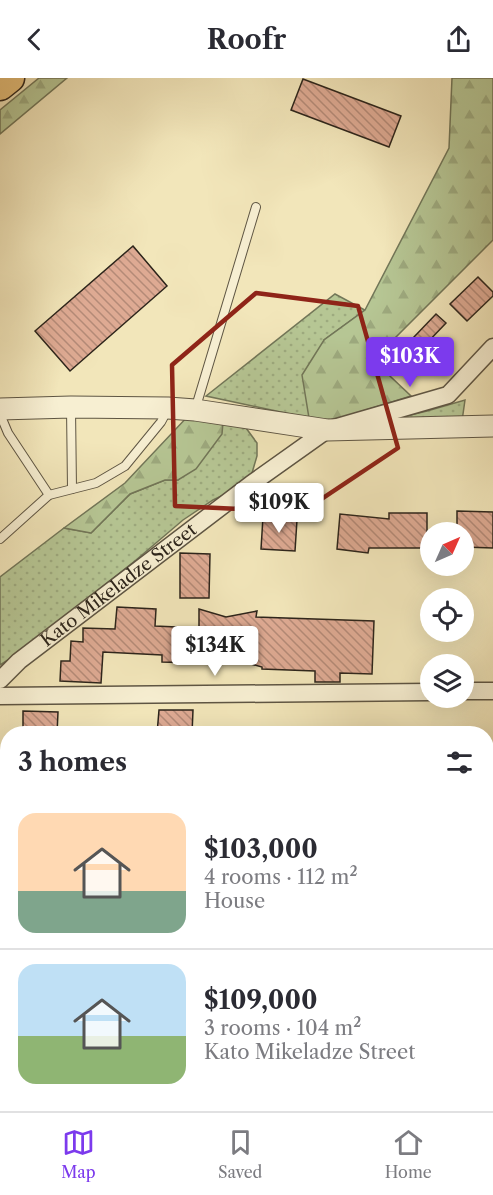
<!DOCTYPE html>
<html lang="en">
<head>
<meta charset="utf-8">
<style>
	:root { --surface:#fff; --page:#f7f7f7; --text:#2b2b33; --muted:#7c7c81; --line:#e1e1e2; --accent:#7c3aed }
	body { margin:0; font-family:"Libre Caslon Text",serif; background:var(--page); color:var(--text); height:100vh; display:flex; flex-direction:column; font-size:22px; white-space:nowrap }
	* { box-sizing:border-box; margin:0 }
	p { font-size:20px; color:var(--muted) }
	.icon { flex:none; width:33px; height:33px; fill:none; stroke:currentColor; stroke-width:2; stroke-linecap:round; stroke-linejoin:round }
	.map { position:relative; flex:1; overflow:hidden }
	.sheet { position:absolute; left:0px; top:648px; width:494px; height:386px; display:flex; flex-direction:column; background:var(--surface); border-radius:24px 24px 0 0; box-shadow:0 6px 24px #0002 }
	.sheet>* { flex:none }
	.needle { width:39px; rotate:45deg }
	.fabs { position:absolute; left:420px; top:444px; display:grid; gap:12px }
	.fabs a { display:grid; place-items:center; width:54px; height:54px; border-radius:50%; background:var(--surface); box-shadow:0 6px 24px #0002; font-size:30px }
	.price { position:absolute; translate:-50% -51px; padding:0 14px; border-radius:6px; background:#fff; color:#222; font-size:20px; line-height:39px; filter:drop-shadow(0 2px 3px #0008) }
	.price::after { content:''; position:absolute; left:50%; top:36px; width:18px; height:14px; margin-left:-9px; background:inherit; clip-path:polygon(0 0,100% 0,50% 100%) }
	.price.selected { background:var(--accent); color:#fff }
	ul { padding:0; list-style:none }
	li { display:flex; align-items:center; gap:18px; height:150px; padding:0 18px }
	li+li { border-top:2px solid var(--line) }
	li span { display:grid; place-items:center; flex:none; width:168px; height:120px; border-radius:18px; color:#555 }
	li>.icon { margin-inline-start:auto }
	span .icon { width:72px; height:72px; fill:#fffc; stroke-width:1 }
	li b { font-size:26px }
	h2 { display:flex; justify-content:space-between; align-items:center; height:72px; padding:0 18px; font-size:26px }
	header { display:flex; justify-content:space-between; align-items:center; height:78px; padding:0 18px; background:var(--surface); font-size:27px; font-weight:700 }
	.menu { display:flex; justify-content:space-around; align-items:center; height:84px; border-top:2px solid var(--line); background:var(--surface); font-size:16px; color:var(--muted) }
	.menu a { display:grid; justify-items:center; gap:3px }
	.menu .selected { color:var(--accent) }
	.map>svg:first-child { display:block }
</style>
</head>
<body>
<header><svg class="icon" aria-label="back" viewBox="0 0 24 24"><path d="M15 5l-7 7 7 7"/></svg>Roofr<svg class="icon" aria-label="share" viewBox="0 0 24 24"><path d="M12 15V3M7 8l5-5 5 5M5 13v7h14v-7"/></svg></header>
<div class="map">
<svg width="493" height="1033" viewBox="0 0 493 1033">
	<defs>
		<pattern id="grass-dots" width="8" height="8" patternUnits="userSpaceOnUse" patternTransform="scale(1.5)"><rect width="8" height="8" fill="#b6c694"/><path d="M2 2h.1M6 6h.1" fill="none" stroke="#9daa7f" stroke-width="1.8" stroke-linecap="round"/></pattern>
		<pattern id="forest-firs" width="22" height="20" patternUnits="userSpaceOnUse" patternTransform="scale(1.5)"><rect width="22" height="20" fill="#b6c694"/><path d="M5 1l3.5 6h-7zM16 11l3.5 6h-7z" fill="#9daa7f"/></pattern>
		<pattern id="building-back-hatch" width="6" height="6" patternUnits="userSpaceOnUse" patternTransform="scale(1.5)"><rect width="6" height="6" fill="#deaa93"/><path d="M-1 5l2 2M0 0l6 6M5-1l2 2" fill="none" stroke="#b48a77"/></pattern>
	</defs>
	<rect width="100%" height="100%" fill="#f2e6ba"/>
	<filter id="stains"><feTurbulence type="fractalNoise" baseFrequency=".00333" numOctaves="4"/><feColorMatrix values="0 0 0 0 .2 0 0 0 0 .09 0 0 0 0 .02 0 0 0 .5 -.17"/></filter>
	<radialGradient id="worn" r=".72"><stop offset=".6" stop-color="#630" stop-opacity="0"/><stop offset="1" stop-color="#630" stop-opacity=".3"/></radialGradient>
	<g fill="url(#grass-dots)" stroke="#727658" stroke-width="1.5">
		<polygon points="335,216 365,232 324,262 309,340 206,318"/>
		<polygon points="465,322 462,343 377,345 427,333"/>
		<polygon points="223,344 246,350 257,365 257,378 252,395 230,414 213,422 183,442 136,482 19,575 0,587 0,499 64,450 91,455 130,416 165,402 178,402"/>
	</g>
	<g fill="url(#forest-firs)" stroke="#727658" stroke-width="1.5">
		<polygon points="39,0 67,0 0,56 0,32"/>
		<polygon points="452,0 493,0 493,162 373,282 411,318 334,342 309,340 302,297 324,262 365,232 449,70"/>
		<polygon points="189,337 223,344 222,356 196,391 178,402 165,402 130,416 91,455 64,450 125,405"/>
	</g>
	<g fill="url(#building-back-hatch)" stroke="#2d251b" stroke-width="1.5">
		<polygon points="303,1 401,38 389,69 291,32"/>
		<polygon points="133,168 167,208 70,293 35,253"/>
		<polygon points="478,199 493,214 493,218 467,243 450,226"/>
		<polygon points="436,236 446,245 425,267 436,277 411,303 391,283"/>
		<polygon points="457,433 493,434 493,470 464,469 464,454 457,454"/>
		<polygon points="389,435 427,435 427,470 369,470 368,475 337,471 340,436 389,441"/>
		<polygon points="263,439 297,442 295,473 261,471"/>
		<polygon points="180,475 210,476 209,520 180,520"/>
		<polygon points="117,529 156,531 155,548 199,550 199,531 226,539 257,533 256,539 374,543 372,596 340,595 340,604 315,604 315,593 262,591 262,589 225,579 197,585 162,584 162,577 103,574 101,605 60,603 61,583 70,583 71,563 83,564 83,550 115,551"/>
		<polygon points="159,632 193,632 192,656 157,656"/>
		<polygon points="23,633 58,634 57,656 23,656"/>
	</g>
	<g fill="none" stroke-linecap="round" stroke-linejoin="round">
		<g stroke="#5e5543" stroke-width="10">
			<g id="service">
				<polyline points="71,330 72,411"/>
				<polyline points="195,332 256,129"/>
				<polyline points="0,336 8,355 49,417"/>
				<polyline points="0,461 49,417 96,405 125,388 161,344 168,331"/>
			</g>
		</g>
		<g stroke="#5e5543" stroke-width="19">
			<g id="minor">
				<path id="s1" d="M 0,602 L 19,583 L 251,406 L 327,352 L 448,317 L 493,269"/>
				<polyline points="464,613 493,613"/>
				<polyline points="0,618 430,614"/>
				<polyline points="486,918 493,918"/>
				<polyline points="0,921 8,921"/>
			</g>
		</g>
		<g stroke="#5e5543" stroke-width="23">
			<polyline id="tertiary" points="0,331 71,329 168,330 195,332 327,352 493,348"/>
		</g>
		<g stroke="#2d251b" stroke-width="31">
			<polyline id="trunk" points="0,8 10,0"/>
		</g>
		<use href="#service" stroke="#f7efd2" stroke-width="8"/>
		<use href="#minor" stroke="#f7efd2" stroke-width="16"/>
		<use href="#tertiary" stroke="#f7efd2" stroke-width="21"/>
		<use href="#trunk" stroke="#e9c37d" stroke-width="28"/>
	</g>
	<path fill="none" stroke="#8f2418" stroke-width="4.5" stroke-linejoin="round" d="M 256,215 L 358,228 L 398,370 L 302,434 L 175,428 L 172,287 Z"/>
	<g text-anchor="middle" stroke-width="4.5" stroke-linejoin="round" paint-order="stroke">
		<g font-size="18" fill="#2d251b" stroke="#f7efd2">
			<text dy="6" stroke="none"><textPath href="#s1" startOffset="152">Kato Mikeladze Street</textPath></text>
		</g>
	</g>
	<rect width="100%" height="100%" filter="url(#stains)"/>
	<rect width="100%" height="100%" fill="url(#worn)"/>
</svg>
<div class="fabs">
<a><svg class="needle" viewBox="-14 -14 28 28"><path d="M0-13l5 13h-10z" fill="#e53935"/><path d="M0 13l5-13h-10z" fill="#7c7c81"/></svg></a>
<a><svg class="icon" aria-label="locate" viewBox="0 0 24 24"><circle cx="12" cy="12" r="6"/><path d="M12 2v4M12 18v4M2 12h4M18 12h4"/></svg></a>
<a><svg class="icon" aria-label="layers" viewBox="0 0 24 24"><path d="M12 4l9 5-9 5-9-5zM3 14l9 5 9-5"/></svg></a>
</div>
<b class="price selected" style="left:410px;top:310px">$103K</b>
<b class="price" style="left:279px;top:456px">$109K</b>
<b class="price" style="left:215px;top:599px">$134K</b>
<section class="sheet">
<h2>3 homes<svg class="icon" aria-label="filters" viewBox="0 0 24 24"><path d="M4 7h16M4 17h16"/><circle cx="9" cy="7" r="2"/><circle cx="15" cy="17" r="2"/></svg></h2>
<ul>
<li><span style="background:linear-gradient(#ffd9b3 65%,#7fa58c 0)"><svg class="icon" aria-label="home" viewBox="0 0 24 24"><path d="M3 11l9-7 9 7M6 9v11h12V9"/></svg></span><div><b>$103,000</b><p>4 rooms · 112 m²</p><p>House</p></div></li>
<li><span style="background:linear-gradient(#bfe0f5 60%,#8fb573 0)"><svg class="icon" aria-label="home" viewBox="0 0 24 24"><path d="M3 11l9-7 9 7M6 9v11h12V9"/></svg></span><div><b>$109,000</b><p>3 rooms · 104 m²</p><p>Kato Mikeladze Street</p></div></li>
</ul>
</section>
</div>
<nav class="menu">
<a class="selected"><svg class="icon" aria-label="map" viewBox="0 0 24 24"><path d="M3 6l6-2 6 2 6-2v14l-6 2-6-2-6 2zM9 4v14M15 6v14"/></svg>Map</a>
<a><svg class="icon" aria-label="saved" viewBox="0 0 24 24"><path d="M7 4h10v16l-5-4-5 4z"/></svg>Saved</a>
<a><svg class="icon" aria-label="home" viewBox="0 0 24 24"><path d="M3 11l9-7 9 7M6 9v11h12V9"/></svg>Home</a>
</nav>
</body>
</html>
